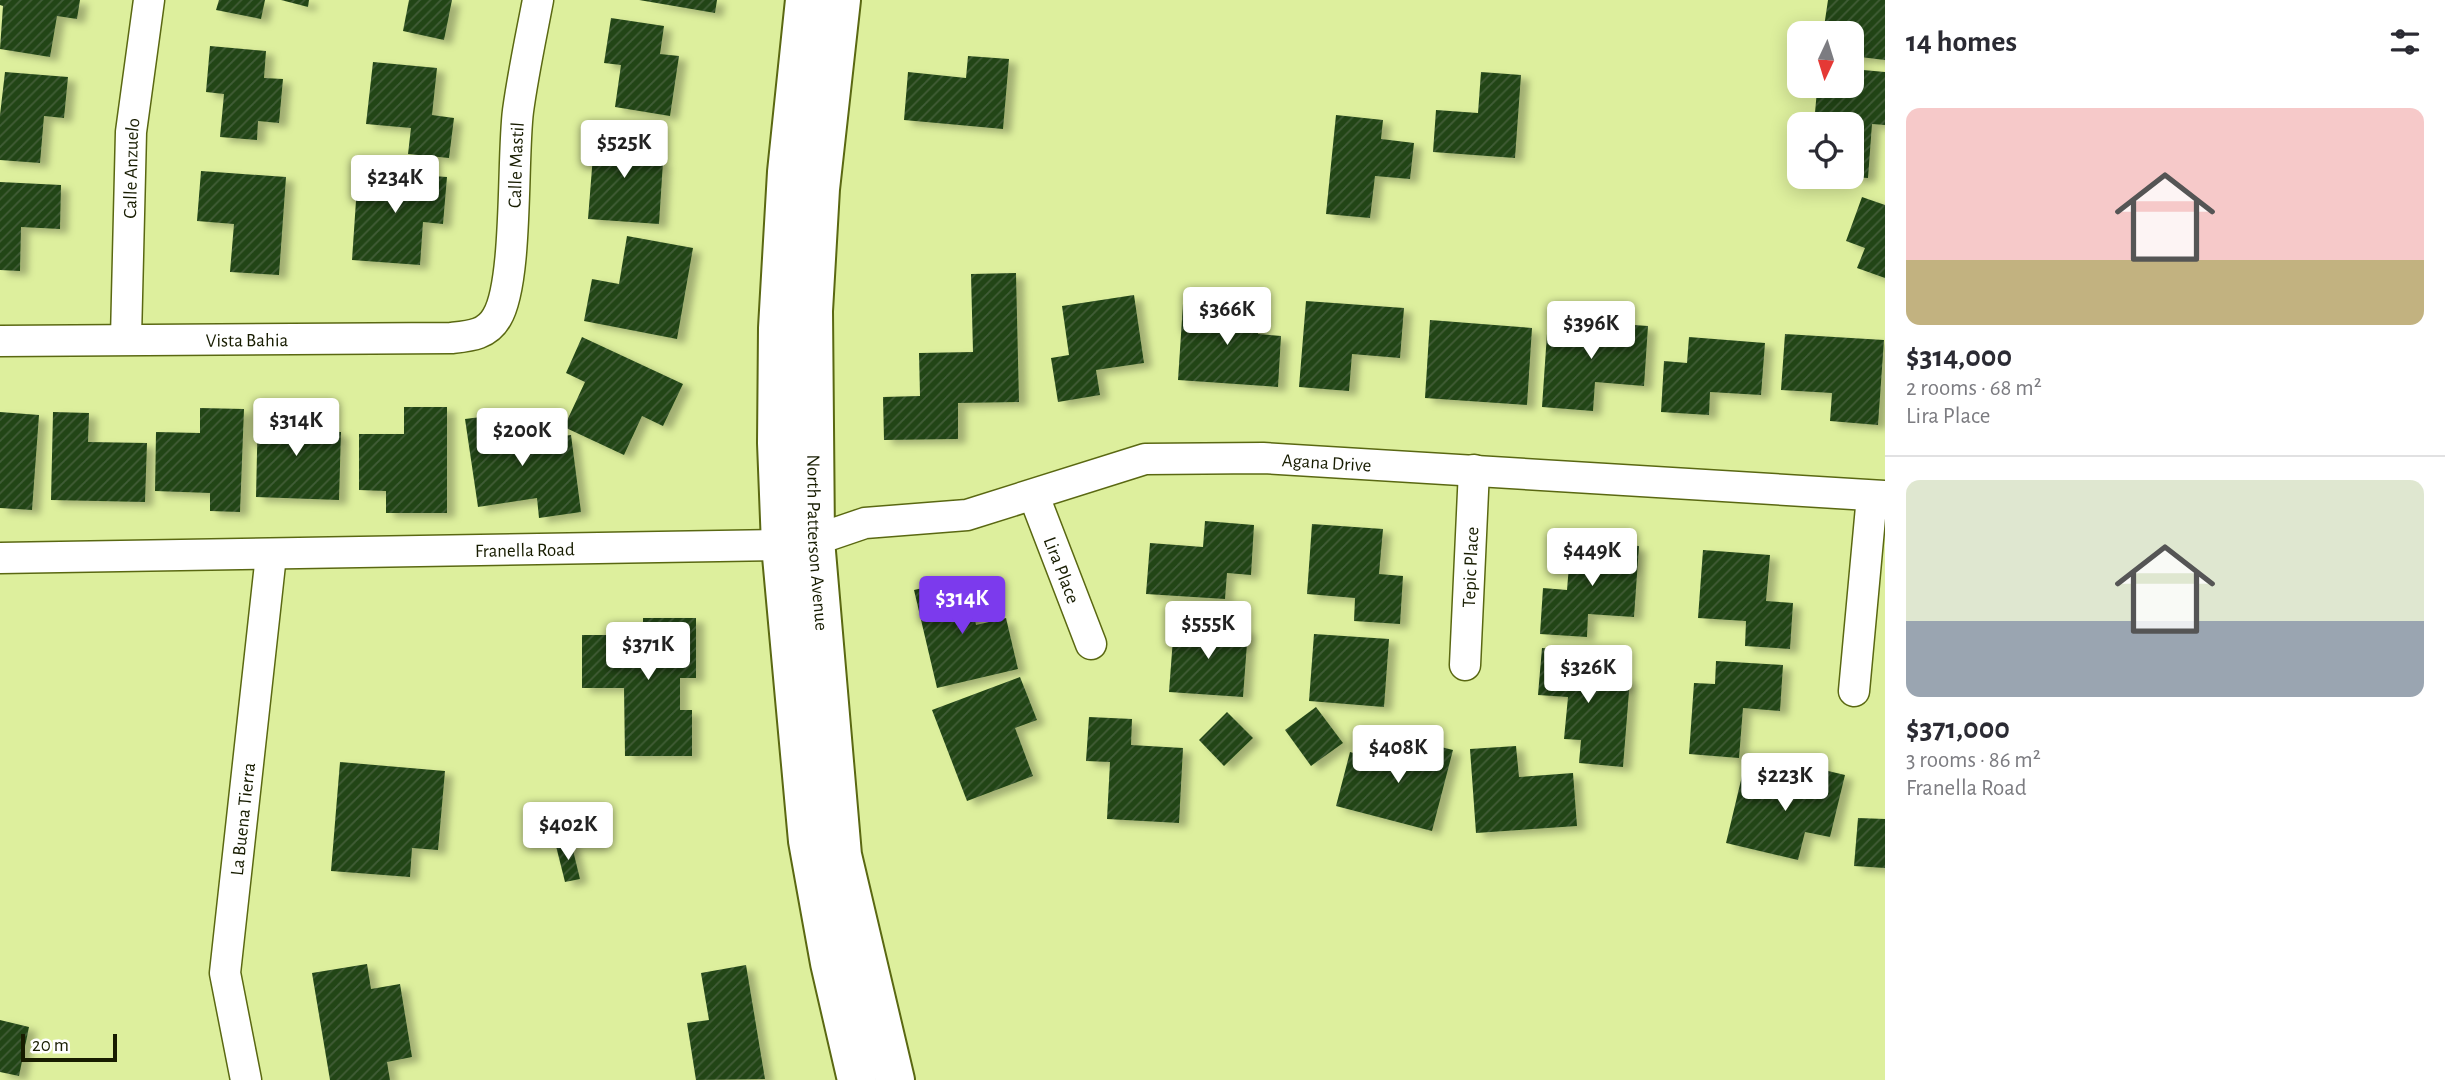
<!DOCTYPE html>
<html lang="en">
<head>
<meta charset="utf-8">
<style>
	:root { --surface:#fff; --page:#f7f7f7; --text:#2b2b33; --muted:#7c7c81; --line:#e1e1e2; --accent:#7c3aed }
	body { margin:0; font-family:"Alegreya Sans",sans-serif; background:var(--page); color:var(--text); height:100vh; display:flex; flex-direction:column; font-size:26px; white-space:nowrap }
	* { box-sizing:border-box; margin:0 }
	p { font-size:23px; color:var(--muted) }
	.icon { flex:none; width:38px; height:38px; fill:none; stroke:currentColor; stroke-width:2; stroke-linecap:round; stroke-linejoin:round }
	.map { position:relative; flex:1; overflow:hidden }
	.drawer { display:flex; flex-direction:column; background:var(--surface); width:560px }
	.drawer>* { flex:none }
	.needle { width:46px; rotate:184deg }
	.fabs { position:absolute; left:1787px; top:21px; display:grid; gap:14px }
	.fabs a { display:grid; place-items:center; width:77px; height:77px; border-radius:14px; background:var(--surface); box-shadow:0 4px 18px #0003; font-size:35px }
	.scale { position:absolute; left:21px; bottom:18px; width:96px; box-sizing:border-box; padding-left:7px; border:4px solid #171c00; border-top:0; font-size:19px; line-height:24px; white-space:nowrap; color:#171c00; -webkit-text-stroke:5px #fff; paint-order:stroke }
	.price { position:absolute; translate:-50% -60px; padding:0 16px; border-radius:7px; background:#fff; color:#222; font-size:23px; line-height:46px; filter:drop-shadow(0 2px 4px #0008) }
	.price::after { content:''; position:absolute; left:50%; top:42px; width:21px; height:16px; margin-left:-10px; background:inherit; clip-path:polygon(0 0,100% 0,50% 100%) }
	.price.current { background:var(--accent); color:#fff }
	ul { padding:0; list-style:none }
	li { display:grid; align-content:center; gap:14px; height:371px; padding:0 21px }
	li+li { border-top:2px solid var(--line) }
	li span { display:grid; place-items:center; height:217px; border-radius:14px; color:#555 }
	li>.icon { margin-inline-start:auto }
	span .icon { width:126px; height:126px; fill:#fffc; stroke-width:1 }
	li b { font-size:30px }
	h2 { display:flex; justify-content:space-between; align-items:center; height:84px; padding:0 21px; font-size:30px }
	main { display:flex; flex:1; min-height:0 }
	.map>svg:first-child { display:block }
</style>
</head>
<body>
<main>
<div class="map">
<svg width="1885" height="1080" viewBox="0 0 1885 1080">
	<defs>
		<pattern id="building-hatch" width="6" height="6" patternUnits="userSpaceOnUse" patternTransform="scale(1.75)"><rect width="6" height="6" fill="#234518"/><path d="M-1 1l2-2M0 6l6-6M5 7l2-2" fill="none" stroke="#415d37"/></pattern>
		<filter id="shadow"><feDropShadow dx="8" dy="4.5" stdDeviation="3.5" flood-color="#0004"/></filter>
	</defs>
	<rect width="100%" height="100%" fill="#ddef9d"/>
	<g fill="url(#building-hatch)" filter="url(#shadow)">
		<polygon points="0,0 80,0 77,19 57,16 50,57 0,49 3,6 0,5"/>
		<polygon points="219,0 265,0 261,19 216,10"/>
		<polygon points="281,0 309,0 308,7"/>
		<polygon points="409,0 452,0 444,40 403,31"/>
		<polygon points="639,0 717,0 715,13"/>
		<polygon points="1828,0 1885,0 1885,60 1852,56 1852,33 1845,33 1845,29 1824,27"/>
		<polygon points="611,18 664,26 660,54 679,56 670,116 615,107 621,65 604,63"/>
		<polygon points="210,46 266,51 264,78 283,79 279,123 258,121 257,140 220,137 224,94 206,92"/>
		<polygon points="968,56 1009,59 1003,129 904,120 908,72 966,78"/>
		<polygon points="373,62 437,68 432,115 454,118 449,158 408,154 411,128 366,124"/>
		<polygon points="1852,69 1885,72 1885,125 1872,124 1868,178 1852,177 1852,124 1814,124 1817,90 1846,93 1847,86 1852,86"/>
		<polygon points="5,72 68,77 64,118 44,116 40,163 0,160 0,115"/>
		<polygon points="1481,72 1521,75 1515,158 1433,152 1436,110 1478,113"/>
		<polygon points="1336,115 1383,120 1381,139 1414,143 1410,179 1375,176 1370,218 1326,214"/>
		<polygon points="595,130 646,134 644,161 663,162 659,224 588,219"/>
		<polygon points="201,171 286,177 279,275 230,272 234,224 197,221"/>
		<polygon points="358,171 447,177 443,224 423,222 420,265 352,260"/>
		<polygon points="0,182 61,185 60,229 21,227 20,271 0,270"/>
		<polygon points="1862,197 1885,205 1885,278 1857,268 1865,248 1846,241"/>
		<polygon points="627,236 693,248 677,339 584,321 592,279 619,284"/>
		<polygon points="1016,273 1019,402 958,403 958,439 884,440 883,397 920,396 919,353 973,352 971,274"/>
		<polygon points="1134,295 1144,363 1096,370 1100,395 1058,402 1051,358 1069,355 1062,306"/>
		<polygon points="1306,301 1404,308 1400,358 1352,354 1349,391 1299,387"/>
		<polygon points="1183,304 1260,310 1258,334 1281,336 1278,387 1178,380"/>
		<polygon points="1548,319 1648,326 1644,386 1595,382 1593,411 1542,407"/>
		<polygon points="1430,320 1532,328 1527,405 1425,398"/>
		<polygon points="1785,334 1884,340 1878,425 1830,421 1832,393 1781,390"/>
		<polygon points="582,337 683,384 663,426 642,416 624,455 564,427 585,382 566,373"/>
		<polygon points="1689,337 1765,343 1761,395 1710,392 1709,415 1661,412 1664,361 1687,363"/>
		<polygon points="404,407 447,407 447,513 386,513 386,491 359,490 359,434 404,434"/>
		<polygon points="200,408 244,409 240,512 210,511 210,493 155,491 156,432 200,433"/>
		<polygon points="258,408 298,408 298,431 341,432 339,500 256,497"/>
		<polygon points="0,412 39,415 32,510 0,508"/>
		<polygon points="53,412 89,413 88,442 147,443 145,502 51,500"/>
		<polygon points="505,414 509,443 571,435 581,512 539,518 537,498 478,507 465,419"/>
		<polygon points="1205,521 1254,525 1251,575 1227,573 1225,599 1146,594 1150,543 1203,547"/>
		<polygon points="1312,524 1383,529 1379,574 1403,576 1400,624 1354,621 1355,598 1307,594"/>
		<polygon points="1571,541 1639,546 1634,617 1588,614 1587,637 1540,634 1543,588 1567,590"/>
		<polygon points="1703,550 1770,555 1766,601 1793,603 1790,649 1745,646 1746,621 1698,618"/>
		<polygon points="966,578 976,625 1006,618 1018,669 937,688 914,590"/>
		<polygon points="643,618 696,618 696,678 680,678 680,710 692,710 692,756 625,756 624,688 582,688 582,635 643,635"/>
		<polygon points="1174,625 1248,630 1243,697 1169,692"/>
		<polygon points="1314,634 1389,639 1384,707 1309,701"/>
		<polygon points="1542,648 1595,653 1593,676 1630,679 1623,767 1579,763 1581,740 1564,739 1568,697 1538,695"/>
		<polygon points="1716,661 1783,665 1780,711 1743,708 1739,758 1689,754 1694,683 1715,684"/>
		<polygon points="1020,677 1037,720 1015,728 1033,776 967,801 932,710"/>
		<polygon points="1316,707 1343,743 1311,766 1285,730"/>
		<polygon points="1227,712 1253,738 1224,766 1199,740"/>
		<polygon points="1089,717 1132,719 1131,745 1183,748 1179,823 1107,819 1110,762 1086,761"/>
		<polygon points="1409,739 1453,750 1432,831 1336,806 1350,752 1402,766"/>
		<polygon points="1516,746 1519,777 1573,773 1577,826 1476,833 1470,749"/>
		<polygon points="340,762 445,771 438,850 412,848 410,877 331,871"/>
		<polygon points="1807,766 1845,775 1830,837 1805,832 1798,860 1726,843 1742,776 1801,791"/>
		<polygon points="1858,818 1885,819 1885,868 1854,866"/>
		<polygon points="571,842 580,879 565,882 556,846"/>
		<polygon points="367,964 371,989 400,984 412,1057 387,1062 390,1080 330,1080 312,973"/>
		<polygon points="746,965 765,1079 696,1080 687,1023 709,1020 701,973"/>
		<polygon points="0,1020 29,1027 19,1076 0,1072"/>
	</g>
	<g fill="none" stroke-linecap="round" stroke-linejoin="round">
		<g stroke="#5a6812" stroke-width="33">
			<g id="minor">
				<path id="s1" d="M 126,338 L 131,132 L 149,0"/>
				<path id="s2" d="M 0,341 L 451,338 C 470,336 487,335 497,317 C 518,282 512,158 518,111 C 523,74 531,37 538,0"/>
				<path id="s3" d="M 1034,496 L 1091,644"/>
				<path id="s4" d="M 0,558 L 781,545 L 815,540 L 865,523 L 967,515 L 1145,459 L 1263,458 L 1885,496"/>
				<path id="s5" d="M 1465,665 L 1474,470"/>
				<polyline points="1854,691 1872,496"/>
				<path id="s6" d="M 246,1080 L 225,973 L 271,555"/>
			</g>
		</g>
		<g stroke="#5a6812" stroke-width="42">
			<g id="secondary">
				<polyline points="805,0 787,172 778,328 777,443 781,545 808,841 830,963 857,1080"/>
				<path id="s7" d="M 841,0 L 820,189 L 813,311 L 815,540 L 842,855 L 895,1080"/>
			</g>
		</g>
		<use href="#minor" stroke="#fff" stroke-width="30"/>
		<use href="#secondary" stroke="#fff" stroke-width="38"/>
	</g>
	<g text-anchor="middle" stroke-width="7" stroke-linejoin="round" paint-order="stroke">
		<g font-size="19" fill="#171c00" stroke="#fff">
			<text dy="7" stroke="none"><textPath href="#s2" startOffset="658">Calle Mastil</textPath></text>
			<text dy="7" stroke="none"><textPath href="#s1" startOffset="170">Calle Anzuelo</textPath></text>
			<text dy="7" stroke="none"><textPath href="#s2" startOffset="247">Vista Bahia</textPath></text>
			<text dy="7" stroke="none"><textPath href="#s4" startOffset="1339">Agana Drive</textPath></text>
			<text dy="7" stroke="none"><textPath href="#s7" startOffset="544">North Patterson Avenue</textPath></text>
			<text dy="7" stroke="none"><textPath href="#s4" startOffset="525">Franella Road</textPath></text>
			<text dy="7" stroke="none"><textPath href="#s5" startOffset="98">Tepic Place</textPath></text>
			<text dy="7" stroke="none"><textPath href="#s3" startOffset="79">Lira Place</textPath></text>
			<text dy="7" stroke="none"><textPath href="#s6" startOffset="264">La Buena Tierra</textPath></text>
		</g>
	</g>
</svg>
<div class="fabs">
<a><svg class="needle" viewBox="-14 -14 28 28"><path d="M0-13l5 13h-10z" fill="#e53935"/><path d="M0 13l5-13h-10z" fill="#7c7c81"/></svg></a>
<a><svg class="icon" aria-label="locate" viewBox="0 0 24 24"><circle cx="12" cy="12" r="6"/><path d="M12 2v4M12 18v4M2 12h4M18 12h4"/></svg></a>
</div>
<div class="scale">20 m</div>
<b class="price" style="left:624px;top:180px">$525K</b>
<b class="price" style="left:395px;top:215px">$234K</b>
<b class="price" style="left:1227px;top:347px">$366K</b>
<b class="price" style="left:1591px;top:361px">$396K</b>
<b class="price" style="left:296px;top:458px">$314K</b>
<b class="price" style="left:522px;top:468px">$200K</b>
<b class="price" style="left:1592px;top:588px">$449K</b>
<b class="price current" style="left:962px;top:636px">$314K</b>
<b class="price" style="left:1208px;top:661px">$555K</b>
<b class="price" style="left:648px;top:682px">$371K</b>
<b class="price" style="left:1588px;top:705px">$326K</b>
<b class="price" style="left:1398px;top:785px">$408K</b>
<b class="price" style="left:1785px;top:813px">$223K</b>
<b class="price" style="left:568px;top:862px">$402K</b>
</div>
<section class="drawer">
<h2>14 homes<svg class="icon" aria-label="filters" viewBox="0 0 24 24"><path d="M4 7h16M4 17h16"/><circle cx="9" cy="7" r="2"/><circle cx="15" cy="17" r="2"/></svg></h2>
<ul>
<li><span style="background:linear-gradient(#f6c9c9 70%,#c2b280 0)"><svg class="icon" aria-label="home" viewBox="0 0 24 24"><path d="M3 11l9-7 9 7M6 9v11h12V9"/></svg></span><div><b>$314,000</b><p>2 rooms · 68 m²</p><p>Lira Place</p></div></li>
<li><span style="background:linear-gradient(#dfe7d0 65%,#9aa5b1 0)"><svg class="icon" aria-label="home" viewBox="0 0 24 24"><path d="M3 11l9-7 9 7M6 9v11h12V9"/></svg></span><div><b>$371,000</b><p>3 rooms · 86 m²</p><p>Franella Road</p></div></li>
</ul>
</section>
</main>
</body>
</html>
